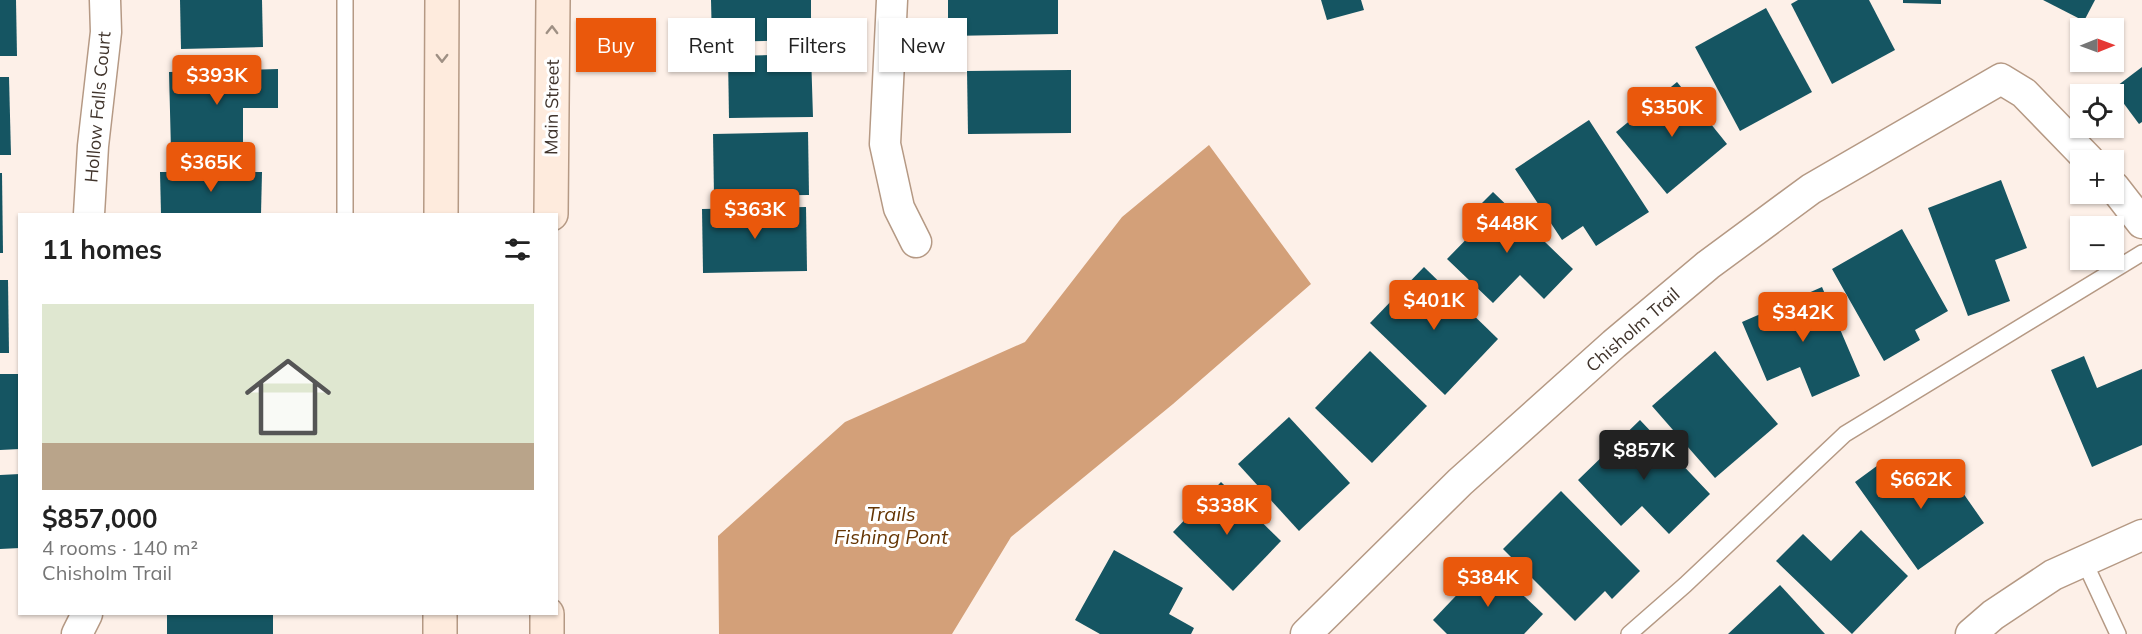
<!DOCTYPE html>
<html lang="en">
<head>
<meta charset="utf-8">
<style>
	:root { --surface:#fff; --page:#f6f6f6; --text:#222; --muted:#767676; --line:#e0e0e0; --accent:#ea580c }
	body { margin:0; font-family:Mulish,sans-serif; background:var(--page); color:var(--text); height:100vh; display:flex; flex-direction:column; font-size:22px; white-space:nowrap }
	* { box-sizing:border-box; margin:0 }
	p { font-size:20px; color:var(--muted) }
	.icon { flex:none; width:33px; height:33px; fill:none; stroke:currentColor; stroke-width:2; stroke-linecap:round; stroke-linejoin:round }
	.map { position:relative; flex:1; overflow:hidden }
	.details { position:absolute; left:18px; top:213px; width:540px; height:402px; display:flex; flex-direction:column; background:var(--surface); border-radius:0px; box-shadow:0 2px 4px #0004 }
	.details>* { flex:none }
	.guide { position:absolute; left:576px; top:18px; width:570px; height:54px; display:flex; gap:12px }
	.needle { width:39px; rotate:89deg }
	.controls { position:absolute; left:2070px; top:18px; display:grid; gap:12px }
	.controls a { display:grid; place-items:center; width:54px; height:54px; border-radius:0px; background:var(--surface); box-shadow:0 2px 4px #0004; font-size:30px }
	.price { position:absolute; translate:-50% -51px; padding:0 14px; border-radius:6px; background:var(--accent); color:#fff; font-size:20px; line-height:39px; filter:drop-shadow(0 2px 3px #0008) }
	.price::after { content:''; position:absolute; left:50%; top:36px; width:18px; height:14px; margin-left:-9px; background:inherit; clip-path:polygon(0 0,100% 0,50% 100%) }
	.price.on { background:#222; color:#fff }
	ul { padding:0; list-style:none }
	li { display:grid; align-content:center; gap:12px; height:318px; padding:0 24px }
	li+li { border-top:2px solid var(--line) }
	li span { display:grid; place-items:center; height:186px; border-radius:0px; color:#555 }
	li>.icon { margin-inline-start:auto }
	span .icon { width:108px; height:108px; fill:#fffc; stroke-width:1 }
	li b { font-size:26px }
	h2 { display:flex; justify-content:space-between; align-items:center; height:72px; padding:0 24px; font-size:26px }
	.tag { padding:0 21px; border-radius:0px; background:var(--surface); box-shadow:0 2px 4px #0004; font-size:21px; line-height:54px }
	.tag.on { background:var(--accent); color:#fff }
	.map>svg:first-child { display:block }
</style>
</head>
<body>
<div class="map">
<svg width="2142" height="634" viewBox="0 0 2142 634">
	<rect width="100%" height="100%" fill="#fdf0e8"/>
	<polygon fill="#d3a079" points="1209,145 1311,284 1173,404 1011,537 952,634 719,634 718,536 845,422 1025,342 1122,217"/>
	<g fill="#155562">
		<polygon points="0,0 16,0 17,56 0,56"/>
		<polygon points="180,0 262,0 263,47 181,49"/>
		<polygon points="711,0 811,0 811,40 712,42"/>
		<polygon points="948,0 1058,0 1058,34 948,36"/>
		<polygon points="1321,0 1361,0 1364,10 1327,20"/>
		<polygon points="1798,0 1869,0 1895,50 1832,84 1791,4"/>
		<polygon points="1903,0 1941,0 1941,4 1903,3"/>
		<polygon points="2043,0 2095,0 2084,21"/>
		<polygon points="1766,8 1812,92 1740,131 1695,47"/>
		<polygon points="811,54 813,117 729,118 728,56"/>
		<polygon points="2142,67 2142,122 2139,124 2113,89"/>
		<polygon points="278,69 278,108 243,108 243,149 171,151 169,72"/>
		<polygon points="1071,70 1071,133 968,134 967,71"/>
		<polygon points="0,77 9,77 11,155 0,155"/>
		<polygon points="1677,82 1727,144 1667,194 1616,132"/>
		<polygon points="1589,120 1649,212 1596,246 1583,226 1562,240 1515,169"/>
		<polygon points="808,132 809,195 714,196 713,134"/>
		<polygon points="160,172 262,172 261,214 161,214"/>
		<polygon points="0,173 2,173 3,253 0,253"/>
		<polygon points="2001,180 2027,248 1995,260 2010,301 1968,316 1928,208"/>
		<polygon points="1493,192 1573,269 1544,299 1520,275 1493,303 1447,259 1486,219 1476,209"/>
		<polygon points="806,207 807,271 703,273 702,209"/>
		<polygon points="1902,229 1948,311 1915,330 1920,340 1884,361 1832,269"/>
		<polygon points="1424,267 1498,339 1445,395 1370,323"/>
		<polygon points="0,280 8,280 9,353 0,353"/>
		<polygon points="1822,287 1860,376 1812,397 1800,367 1767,381 1742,322"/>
		<polygon points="1370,351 1427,406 1372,463 1315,408"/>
		<polygon points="1715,351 1778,424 1715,478 1652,406"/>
		<polygon points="2084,356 2097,388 2142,369 2142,445 2092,467 2051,370"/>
		<polygon points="0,374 18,374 20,449 0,450"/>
		<polygon points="1289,417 1350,483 1299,531 1238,464"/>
		<polygon points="1640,420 1710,494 1669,534 1642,506 1621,526 1578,480"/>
		<polygon points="1885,460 1903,486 1940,460 1984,523 1918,570 1855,482"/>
		<polygon points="20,474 20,548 0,549 0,475"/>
		<polygon points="1221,482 1281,541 1233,591 1173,532"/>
		<polygon points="1561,491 1640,571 1612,599 1605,591 1575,621 1503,549"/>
		<polygon points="1861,530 1908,576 1852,634 1776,561 1803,534 1831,561"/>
		<polygon points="1114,550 1183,588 1169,614 1194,628 1191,634 1100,634 1075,620"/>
		<polygon points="1488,562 1543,614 1524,634 1447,634 1433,620"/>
		<polygon points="1780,585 1825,634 1728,634"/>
		<rect x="167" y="614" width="106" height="20"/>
	</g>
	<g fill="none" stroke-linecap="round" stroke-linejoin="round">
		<g stroke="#b59984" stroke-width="18">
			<g id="lane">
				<polyline points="345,214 345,0"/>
				<polyline points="2084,561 2118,634"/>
				<polyline points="1629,634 1685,585 1845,434 2142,253"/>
			</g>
		</g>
		<g stroke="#b59984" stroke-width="33">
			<g id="street">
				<polyline points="892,0 885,144 899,208 916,242"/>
				<polyline points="2114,187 2142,223"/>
				<polyline points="89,214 93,146 106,32 105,0"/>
				<polyline points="77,634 87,614"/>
				<polyline points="1306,634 1460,482 1614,344 1708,265 1811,189 2001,79 2024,93 2089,160"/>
				<polyline points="1971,634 1993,615 2053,575 2142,535"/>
			</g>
		</g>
		<g stroke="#b59984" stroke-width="36">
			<g id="secondary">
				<polyline points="441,214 442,0"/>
				<polyline points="551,214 553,0"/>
				<polyline points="440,634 440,614"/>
				<polyline points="547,634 547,614"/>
			</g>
		</g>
		<use href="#lane" stroke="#fff" stroke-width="15"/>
		<use href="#street" stroke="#fff" stroke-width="30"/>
		<use href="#secondary" stroke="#feebdd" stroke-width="33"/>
	</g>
	<defs><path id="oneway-chevron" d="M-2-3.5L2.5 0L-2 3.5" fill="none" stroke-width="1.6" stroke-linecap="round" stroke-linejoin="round" transform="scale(1.5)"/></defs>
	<g stroke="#9f9084">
		<use href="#oneway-chevron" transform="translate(552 30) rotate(-89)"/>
		<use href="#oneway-chevron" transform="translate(442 58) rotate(90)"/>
	</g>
	<g text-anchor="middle" stroke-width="6" stroke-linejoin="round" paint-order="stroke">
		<g font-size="18" fill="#40342c" stroke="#fff">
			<text transform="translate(98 107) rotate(-85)" y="6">Hollow Falls Court</text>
			<text transform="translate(552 107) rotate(-89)" y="6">Main Street</text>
			<text transform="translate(1633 330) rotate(-41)" y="6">Chisholm Trail</text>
		</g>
		<g font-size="20" font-style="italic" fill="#663605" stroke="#fff">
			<text x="891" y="521">Trails<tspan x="891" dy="23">Fishing Pont</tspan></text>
		</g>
	</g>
</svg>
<div class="controls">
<a><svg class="needle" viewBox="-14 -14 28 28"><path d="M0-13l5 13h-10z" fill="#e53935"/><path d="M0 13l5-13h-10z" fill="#767676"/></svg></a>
<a><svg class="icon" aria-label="locate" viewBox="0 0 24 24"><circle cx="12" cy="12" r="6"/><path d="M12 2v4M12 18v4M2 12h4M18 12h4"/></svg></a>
<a>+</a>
<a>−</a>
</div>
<b class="price" style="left:217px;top:106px">$393K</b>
<b class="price" style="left:1672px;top:138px">$350K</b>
<b class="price" style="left:211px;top:193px">$365K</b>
<b class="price" style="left:755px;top:240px">$363K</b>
<b class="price" style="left:1507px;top:254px">$448K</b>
<b class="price" style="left:1434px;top:331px">$401K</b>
<b class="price" style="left:1803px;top:343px">$342K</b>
<b class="price on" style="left:1644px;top:481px">$857K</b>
<b class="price" style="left:1921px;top:510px">$662K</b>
<b class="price" style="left:1227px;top:536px">$338K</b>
<b class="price" style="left:1488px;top:608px">$384K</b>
<div class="guide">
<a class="tag on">Buy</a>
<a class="tag">Rent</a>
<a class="tag">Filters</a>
<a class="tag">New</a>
</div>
<section class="details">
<h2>11 homes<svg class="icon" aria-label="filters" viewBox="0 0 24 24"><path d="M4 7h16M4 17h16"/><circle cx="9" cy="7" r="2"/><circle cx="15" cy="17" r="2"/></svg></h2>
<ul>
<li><span style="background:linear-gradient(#dfe7d0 75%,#b9a48a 0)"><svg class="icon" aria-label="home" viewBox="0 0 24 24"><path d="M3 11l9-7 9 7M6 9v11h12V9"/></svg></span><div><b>$857,000</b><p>4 rooms · 140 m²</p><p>Chisholm Trail</p></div></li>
</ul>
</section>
</div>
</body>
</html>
